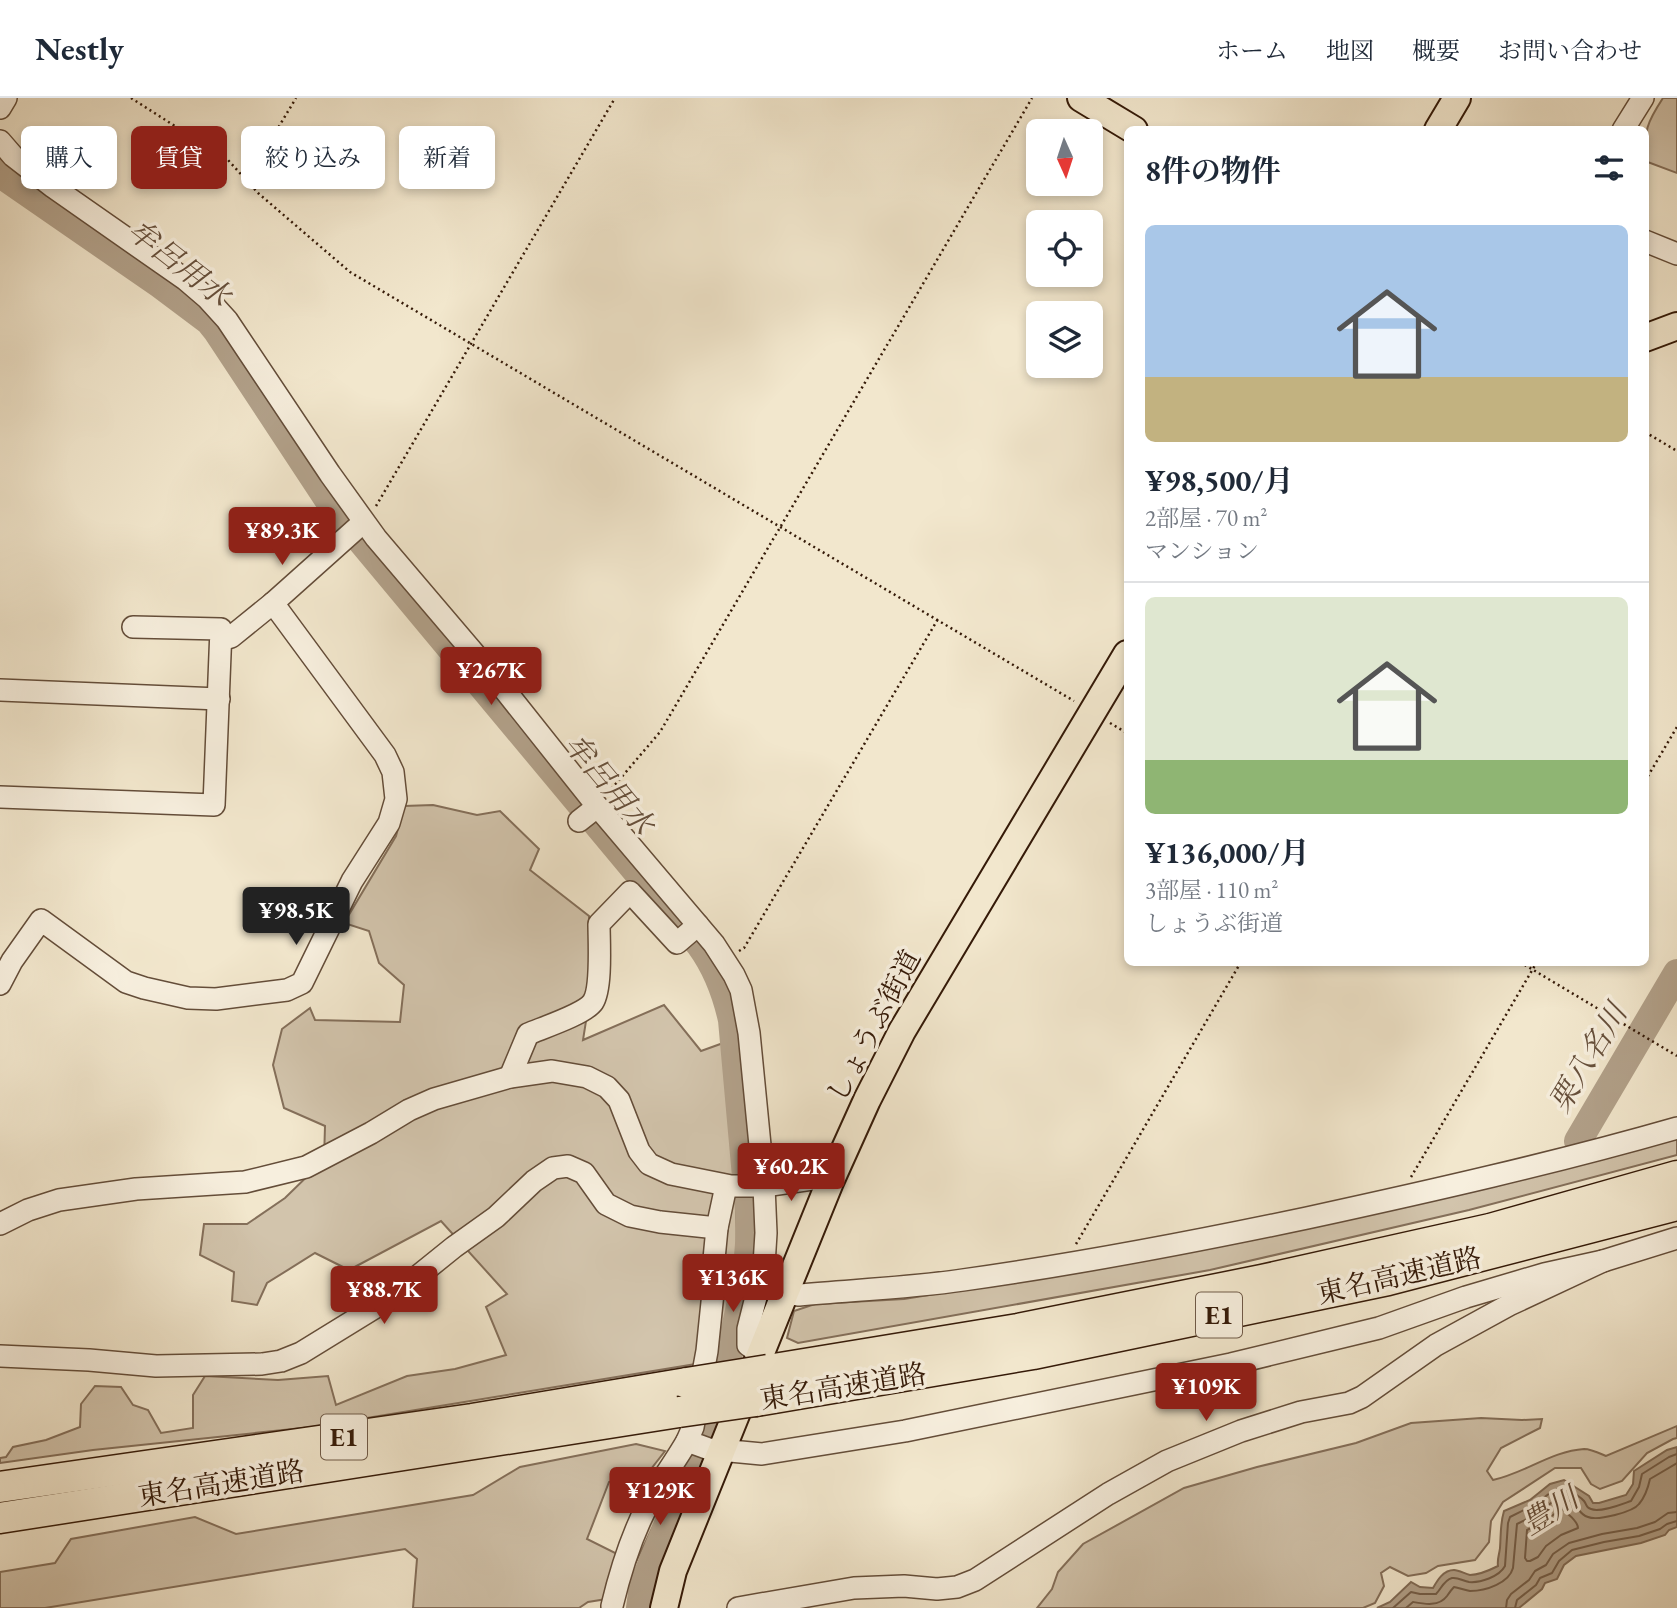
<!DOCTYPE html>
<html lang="ja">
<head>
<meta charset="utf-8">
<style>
	:root { --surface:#fff; --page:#f6f6f7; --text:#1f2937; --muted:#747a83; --line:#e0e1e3; --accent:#8f2418 }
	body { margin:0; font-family:"EB Garamond","Noto Serif JP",serif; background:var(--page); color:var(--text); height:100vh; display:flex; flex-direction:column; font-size:26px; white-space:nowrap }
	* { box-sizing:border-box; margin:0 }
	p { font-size:23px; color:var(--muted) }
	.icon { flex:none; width:38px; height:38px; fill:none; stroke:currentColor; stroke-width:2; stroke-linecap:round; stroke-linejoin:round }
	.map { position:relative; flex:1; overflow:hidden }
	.panel { position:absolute; left:1124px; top:28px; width:525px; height:840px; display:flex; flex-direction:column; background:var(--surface); border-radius:10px; box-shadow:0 4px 10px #0003 }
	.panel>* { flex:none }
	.hud { position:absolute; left:21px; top:28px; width:665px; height:63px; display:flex; gap:14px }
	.needle { width:46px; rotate:177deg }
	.controls { position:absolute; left:1026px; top:21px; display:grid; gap:14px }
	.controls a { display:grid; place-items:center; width:77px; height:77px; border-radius:10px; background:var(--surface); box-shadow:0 4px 10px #0003; font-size:35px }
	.price { position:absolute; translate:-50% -60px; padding:0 16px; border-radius:7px; background:var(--accent); color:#fff; font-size:23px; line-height:46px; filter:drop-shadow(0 2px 4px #0008) }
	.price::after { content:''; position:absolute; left:50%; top:42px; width:21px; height:16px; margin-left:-10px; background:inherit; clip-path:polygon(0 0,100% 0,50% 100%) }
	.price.current { background:#222; color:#fff }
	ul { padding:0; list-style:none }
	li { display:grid; align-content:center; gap:14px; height:371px; padding:0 21px }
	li+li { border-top:2px solid var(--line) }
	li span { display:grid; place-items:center; height:217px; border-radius:10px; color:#555 }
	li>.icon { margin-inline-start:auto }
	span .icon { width:126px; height:126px; fill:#fffc; stroke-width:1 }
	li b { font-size:30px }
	h2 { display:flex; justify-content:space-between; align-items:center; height:84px; padding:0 21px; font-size:30px }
	.chip { padding:0 24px; border-radius:10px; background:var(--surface); box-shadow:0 4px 10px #0003; font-size:24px; line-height:63px }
	.chip.current { background:var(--accent); color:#fff }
	header { display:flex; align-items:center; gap:42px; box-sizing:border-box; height:98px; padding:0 35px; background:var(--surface); border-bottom:2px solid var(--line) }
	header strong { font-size:33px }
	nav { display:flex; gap:38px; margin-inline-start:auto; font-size:24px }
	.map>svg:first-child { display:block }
</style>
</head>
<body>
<header>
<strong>Nestly</strong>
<nav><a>ホーム</a><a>地図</a><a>概要</a><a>お問い合わせ</a></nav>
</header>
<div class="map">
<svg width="1677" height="1510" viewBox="0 0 1677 1510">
	<rect width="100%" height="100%" fill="#f2e7cd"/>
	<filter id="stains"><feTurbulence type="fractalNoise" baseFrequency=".00286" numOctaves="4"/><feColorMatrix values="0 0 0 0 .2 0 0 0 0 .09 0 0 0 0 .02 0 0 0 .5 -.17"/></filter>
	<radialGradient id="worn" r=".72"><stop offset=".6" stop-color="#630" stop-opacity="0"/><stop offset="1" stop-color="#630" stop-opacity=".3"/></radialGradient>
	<g fill="#d2c4ac" stroke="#846f5a" stroke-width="2">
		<path d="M 1663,0 L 1677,0 L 1677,75 L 1645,63 C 1645,31 1646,26 1663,0 Z"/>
		<path d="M 433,707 L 477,717 L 500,713 L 539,751 L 530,772 L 589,818 L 592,885 L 583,942 L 664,907 L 701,953 L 726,944 C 730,997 735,1051 736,1105 C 738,1159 740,1214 714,1263 L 312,1329 L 93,1352 L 0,1365 L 0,1360 L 6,1359 L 13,1349 L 46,1342 L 80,1329 L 81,1306 L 95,1288 L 121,1289 L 133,1307 L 148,1312 L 161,1335 L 193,1330 L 193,1297 L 205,1278 L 278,1282 L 328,1278 L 336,1307 L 407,1278 L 455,1271 L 506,1257 L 486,1209 L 507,1196 L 441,1123 L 349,1172 L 315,1155 L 267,1185 L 257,1207 L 232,1203 L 234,1174 L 200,1157 L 204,1126 L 247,1126 L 285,1100 L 324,1062 L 325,1028 L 284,1010 L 273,967 L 282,931 L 310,910 L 315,922 L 400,924 L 404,887 L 379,865 L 369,833 L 344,825 L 396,738 L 404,708 Z"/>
		<polygon points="1677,1038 1677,1057 1469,1112 1210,1172 798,1245 787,1240 794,1213 815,1206 904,1201 1122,1166"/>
		<path d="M 1481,1320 L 1522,1322 L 1542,1321 L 1540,1330 L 1501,1350 L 1487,1373 L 1493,1382 C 1525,1375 1552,1353 1584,1351 C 1591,1351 1599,1355 1606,1358 L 1677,1328 L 1677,1340 L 1673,1341 L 1647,1355 L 1622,1383 L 1600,1391 L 1591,1386 L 1581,1370 L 1555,1370 L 1503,1404 L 1491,1423 L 1489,1444 L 1475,1462 L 1438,1468 L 1426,1475 L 1408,1478 L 1390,1469 L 1381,1475 L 1384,1488 L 1375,1505 L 1363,1510 L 1037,1510 L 1052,1491 L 1058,1474 L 1083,1446 L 1184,1390 L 1257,1369 L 1356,1345 L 1411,1325 Z"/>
		<polygon points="636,1346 665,1353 651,1371 609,1384 587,1441 623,1459 651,1411 666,1402 619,1499 588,1504 579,1510 413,1510 417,1461 405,1451 45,1510 0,1510 0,1474 55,1465 71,1441 195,1419 236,1436 473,1397 520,1369"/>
	</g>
	<path fill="#b2a18a" stroke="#806b56" stroke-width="2" d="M 1677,1349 L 1677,1429 L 1669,1432 L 1665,1437 L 1641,1445 L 1576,1458 L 1564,1467 L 1557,1481 L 1545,1485 L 1542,1491 L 1519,1510 L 1377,1510 L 1390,1504 L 1411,1484 L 1420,1489 L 1433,1490 C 1437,1483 1443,1472 1454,1472 C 1459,1472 1465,1476 1470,1477 C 1479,1477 1490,1472 1498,1468 C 1497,1461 1499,1458 1500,1450 C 1501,1437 1500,1426 1504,1413 L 1530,1402 L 1550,1386 L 1564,1382 L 1589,1398 L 1593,1405 L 1599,1405 L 1626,1397 L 1633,1386 L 1634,1373 L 1667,1352 Z"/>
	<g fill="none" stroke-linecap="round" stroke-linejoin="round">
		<g stroke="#745e49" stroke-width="2">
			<path d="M 1561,1411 C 1567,1414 1578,1424 1578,1430 L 1561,1437 L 1546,1448 L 1538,1459 L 1530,1463 L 1527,1463 L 1525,1460 L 1527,1432 L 1545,1423 Z"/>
			<path d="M 1393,1510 L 1411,1494 L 1420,1496 L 1436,1496 C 1441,1491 1444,1482 1452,1480 C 1458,1479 1463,1483 1469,1484 C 1480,1485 1499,1479 1505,1468 L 1508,1425 L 1510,1419 L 1534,1407 L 1554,1392 L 1564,1390 C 1571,1394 1579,1397 1584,1403 C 1588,1408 1585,1409 1591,1411 C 1600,1415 1622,1406 1631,1403 L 1639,1389 L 1642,1376 L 1669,1359 L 1677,1356"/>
			<path d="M 1406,1510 L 1413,1504 C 1424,1506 1439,1509 1447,1498 C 1449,1495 1451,1492 1454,1489 C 1459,1490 1465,1492 1470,1493 C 1486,1493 1509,1485 1513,1470 L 1517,1426 L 1539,1415 L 1557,1400 L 1562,1399 C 1567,1402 1573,1404 1576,1408 C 1580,1413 1581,1417 1588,1419 C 1598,1423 1633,1414 1639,1406 C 1645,1399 1648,1390 1650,1381 L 1677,1365"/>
			<polyline points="1506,1510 1507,1502 1511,1496 1529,1482 1535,1473 1546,1467 1553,1456 1569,1445 1602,1436 1637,1430 1655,1424 1668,1415 1677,1414"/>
			<polyline points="1515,1510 1517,1502 1536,1487 1540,1480 1552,1475 1559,1463 1572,1452 1604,1444 1639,1438 1660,1431 1667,1426 1677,1423"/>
		</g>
		<g stroke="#b2a18a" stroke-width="28">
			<path d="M 0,73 L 6,80 L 161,187 L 209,223 L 217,233 L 333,409 L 667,810 C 677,822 690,834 700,847 C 716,869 726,895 732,922 L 749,1112 C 751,1148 747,1173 740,1208 C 721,1305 680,1396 643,1487 L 640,1510"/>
			<polyline points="1578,1043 1677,875"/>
		</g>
		<g stroke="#644d39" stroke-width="24">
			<g id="minor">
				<polyline points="0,10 6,0"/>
				<polyline points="1623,32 1643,0"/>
				<polyline points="0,43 13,58 53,89 186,182 207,200 227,222 330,376 376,440 496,581 597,708 714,846 734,877 741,892 749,935 764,1088 766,1135 764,1167 748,1231 748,1247 761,1256"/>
				<polyline points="1645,143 1677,156"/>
				<polyline points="221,542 231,539 273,505 358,429"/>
				<polyline points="0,592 219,601"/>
				<polyline points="0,699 214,707 221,531 133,529"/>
				<polyline points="579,723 593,712"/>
				<polyline points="0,886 12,863 41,822 126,884 144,890 188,900 216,901 287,892 302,885 352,783 389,725 396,701 393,674 385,657 273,505"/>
				<path d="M 510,979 L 528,936 C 542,930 585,916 593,904 C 602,890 599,843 599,826 L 630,794 L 677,845 L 698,827"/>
				<polyline points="726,1088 717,1130 714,1161 714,1185 707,1253 693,1329 687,1343 709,1351 762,1356 905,1333 1231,1266 1379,1230 1466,1199 1544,1176 1603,1163"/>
				<polyline points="0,1126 28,1112 59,1102 136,1091 245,1084 306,1069 371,1035 409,1012 434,1001 510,979 552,973 587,979 607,989 619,1002 639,1053 649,1066 671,1076 731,1088 764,1088 819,1080 830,1084"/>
				<path d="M 785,1195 L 799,1197 C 853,1192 909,1190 963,1182 C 1078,1166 1193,1144 1307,1120 C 1431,1093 1555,1065 1677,1030"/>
				<polyline points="0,1258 89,1262 156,1268 262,1266 281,1263 301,1255 392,1199 454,1149 496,1119 534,1083 553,1070 568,1068 584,1075 606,1106 630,1118 660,1124 717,1130"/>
				<path d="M 612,1508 C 622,1466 635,1426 657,1390 C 667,1374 678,1359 687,1343"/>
				<polyline points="738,1510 854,1490 904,1488 937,1491 957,1489 975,1482 1108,1396 1167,1363 1241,1333 1301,1314 1349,1305 1362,1299 1436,1247 1509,1207 1603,1163 1677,1140"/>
			</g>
		</g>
		<g stroke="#351a08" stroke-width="30">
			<g id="major">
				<polyline points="1081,0 1134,32"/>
				<polyline points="1438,32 1457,0"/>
				<polyline points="1645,240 1677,228"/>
				<polyline points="664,1510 673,1473 785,1195 830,1084 867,1002 902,933 1127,556"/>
			</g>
		</g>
		<g stroke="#351a08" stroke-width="33">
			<g id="highway">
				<polyline points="768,1272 1018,1231 1262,1182 1490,1131 1677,1078"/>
				<polyline points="756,1303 1033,1256 1388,1182 1677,1107"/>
				<polyline points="0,1389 472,1321 687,1285"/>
				<polyline points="0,1420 679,1314"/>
			</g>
		</g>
		<g stroke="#351a08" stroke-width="2.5" stroke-dasharray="2 3.5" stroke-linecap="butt">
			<polyline points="131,0 228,62 258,95 350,174 1074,603"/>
			<polyline points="246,80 254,70 296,0"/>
			<polyline points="1645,334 1677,353"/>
			<polyline points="376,408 615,0"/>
			<polyline points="1110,625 1127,635"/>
			<polyline points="1645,683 1677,629"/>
			<polyline points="608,695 660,634 1032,0"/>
			<polyline points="739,853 744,850 938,521"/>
			<polyline points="1520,864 1677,958"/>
			<polyline points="1411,1079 1537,864"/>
			<polyline points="1076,1146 1241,864"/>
		</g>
		<use href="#minor" stroke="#f7efde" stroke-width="21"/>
		<use href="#major" stroke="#f2e7cd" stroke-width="26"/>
		<use href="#highway" stroke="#f2e7cd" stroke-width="30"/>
		<g stroke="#351a08" stroke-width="33" stroke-linecap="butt">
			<g id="highway-bridge">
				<polyline points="687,1285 768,1272"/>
				<polyline points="679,1314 756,1303"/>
			</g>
		</g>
		<use href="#highway-bridge" stroke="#f2e7cd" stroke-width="30"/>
	</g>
	<g text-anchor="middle" stroke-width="7" stroke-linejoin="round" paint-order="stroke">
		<g fill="#f7efde" stroke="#6f5a48" stroke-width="2">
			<rect x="1196" y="1194.5" width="46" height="45" rx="5"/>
			<rect x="321" y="1316.5" width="46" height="45" rx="5"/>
		</g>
		<g font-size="26" font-weight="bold" fill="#351a08">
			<text x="1219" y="1226">E1</text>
			<text x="344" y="1348">E1</text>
		</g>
		<g font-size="28" fill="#351a08" stroke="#f7efde">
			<text transform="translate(873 928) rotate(-62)" y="10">しょうぶ街道</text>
			<text transform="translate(1399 1177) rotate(-13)" y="10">東名高速道路</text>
			<text transform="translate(843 1288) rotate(-9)" y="10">東名高速道路</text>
			<text transform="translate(221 1385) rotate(-9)" y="10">東名高速道路</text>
		</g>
		<g font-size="30" font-style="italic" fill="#67503c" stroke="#f7efde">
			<text transform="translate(179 165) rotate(38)" y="10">牟呂用水</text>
			<text transform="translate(609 686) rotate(50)" y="10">牟呂用水</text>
			<text transform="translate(1588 960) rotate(-59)" y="10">栗八名川</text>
			<text transform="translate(1550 1413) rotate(-32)" y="10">豊川</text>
		</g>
	</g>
	<rect width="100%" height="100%" filter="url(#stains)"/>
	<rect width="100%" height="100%" fill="url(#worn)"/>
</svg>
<div class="controls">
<a><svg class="needle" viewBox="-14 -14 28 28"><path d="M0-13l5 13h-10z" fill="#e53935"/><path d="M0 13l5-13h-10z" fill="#747a83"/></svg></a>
<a><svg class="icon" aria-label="locate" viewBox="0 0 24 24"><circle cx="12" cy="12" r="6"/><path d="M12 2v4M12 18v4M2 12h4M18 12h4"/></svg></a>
<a><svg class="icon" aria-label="layers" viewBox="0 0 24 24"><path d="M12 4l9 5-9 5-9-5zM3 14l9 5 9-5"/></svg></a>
</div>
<b class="price" style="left:282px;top:469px">¥89.3K</b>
<b class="price" style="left:491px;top:609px">¥267K</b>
<b class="price current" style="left:296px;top:849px">¥98.5K</b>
<b class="price" style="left:791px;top:1105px">¥60.2K</b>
<b class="price" style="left:733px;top:1216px">¥136K</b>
<b class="price" style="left:384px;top:1228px">¥88.7K</b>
<b class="price" style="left:1206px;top:1325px">¥109K</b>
<b class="price" style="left:660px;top:1429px">¥129K</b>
<div class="hud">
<a class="chip">購入</a>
<a class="chip current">賃貸</a>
<a class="chip">絞り込み</a>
<a class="chip">新着</a>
</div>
<section class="panel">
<h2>8件の物件<svg class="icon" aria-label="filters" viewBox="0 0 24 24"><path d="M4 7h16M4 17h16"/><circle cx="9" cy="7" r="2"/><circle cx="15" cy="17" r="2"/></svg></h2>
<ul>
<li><span style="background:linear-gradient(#a9c7e8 70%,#c2b280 0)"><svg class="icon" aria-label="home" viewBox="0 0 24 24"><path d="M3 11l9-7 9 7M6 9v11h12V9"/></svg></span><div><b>¥98,500/月</b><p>2部屋 · 70 m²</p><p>マンション</p></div></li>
<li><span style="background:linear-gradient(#dfe7d0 75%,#8fb573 0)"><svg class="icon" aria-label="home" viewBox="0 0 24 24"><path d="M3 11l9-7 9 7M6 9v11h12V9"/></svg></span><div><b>¥136,000/月</b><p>3部屋 · 110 m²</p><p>しょうぶ街道</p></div></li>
</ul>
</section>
</div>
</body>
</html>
